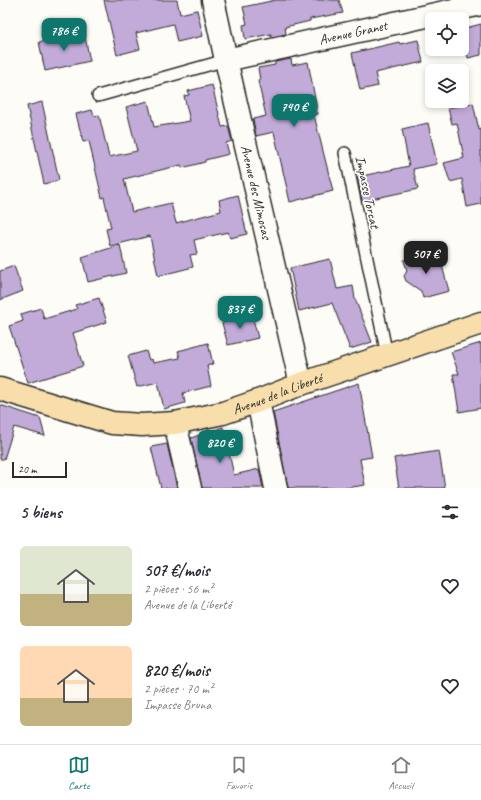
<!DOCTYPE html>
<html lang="fr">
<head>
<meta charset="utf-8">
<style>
	:root { --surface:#fff; --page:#f7f7f7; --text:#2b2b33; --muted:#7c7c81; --line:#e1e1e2; --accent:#0f766e }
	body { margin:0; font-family:Caveat,sans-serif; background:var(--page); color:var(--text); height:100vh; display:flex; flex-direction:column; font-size:15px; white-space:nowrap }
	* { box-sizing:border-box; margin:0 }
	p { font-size:13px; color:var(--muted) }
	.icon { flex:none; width:22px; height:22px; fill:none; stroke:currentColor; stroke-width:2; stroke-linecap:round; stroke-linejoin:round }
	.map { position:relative; height:488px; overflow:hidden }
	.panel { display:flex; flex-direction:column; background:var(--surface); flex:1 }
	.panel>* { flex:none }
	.tools { position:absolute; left:425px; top:12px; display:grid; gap:8px }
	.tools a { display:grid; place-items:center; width:44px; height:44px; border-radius:6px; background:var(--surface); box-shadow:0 2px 6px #0003; font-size:20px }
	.scale { position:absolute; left:12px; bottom:10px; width:55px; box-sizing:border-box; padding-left:4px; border:2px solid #2b2b2b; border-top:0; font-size:11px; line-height:14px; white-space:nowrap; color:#2b2b2b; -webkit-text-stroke:3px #fdfcf7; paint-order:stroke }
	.price { position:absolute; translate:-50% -34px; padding:0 9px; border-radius:8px; background:var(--accent); color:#fff; font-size:13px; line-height:26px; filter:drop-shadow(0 1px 2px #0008) }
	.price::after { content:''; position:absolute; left:50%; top:24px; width:12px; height:9px; margin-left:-6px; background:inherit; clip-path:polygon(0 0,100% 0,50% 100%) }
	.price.selected { background:#222; color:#fff }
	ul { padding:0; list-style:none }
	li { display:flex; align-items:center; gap:12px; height:100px; padding:0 20px }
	li span { display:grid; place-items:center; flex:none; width:112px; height:80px; border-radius:6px; color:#555 }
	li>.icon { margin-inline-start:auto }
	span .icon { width:48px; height:48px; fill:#fffc; stroke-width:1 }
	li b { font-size:17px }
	h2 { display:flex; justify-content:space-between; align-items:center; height:48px; padding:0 20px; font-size:17px }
	.menu { display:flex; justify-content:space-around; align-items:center; height:56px; border-top:1px solid var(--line); background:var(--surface); font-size:11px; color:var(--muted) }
	.menu a { display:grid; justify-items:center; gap:2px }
	.menu .selected { color:var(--accent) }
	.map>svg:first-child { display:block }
</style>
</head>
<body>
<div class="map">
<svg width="481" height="488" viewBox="0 0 481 488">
	<rect width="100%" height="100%" fill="#fdfcf7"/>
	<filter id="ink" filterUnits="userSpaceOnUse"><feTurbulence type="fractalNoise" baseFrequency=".025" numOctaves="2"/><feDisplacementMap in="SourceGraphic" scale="8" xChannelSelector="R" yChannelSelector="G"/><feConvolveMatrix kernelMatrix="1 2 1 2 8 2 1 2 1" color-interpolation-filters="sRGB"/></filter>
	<g filter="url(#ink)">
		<g fill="#c2aad9" stroke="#2b2b2b">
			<polygon points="104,0 177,0 180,14 197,10 203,36 177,42 173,24 136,33 140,49 117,55"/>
			<polygon points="276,0 339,0 343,13 310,19 310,21 285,27 286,34 271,37 271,34 245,39 243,25 247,24 243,7"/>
			<polygon points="481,24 481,55 468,58 466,50 462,51 462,29"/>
			<polygon points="84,32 90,61 45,71 39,42"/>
			<polygon points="418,40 423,62 375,73 378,86 360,90 352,53 399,42 400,44"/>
			<polygon points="291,59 292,65 308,62 318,114 314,115 333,191 290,202 274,132 256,136 253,119 266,116 258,81 260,80 258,68 275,65 275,62"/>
			<polygon points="212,85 222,127 228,126 232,141 226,143 229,154 205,160 205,162 182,168 181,165 124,179 132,212 171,203 176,223 221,211 219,200 238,195 247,234 230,238 228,232 194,240 197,254 190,255 193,267 158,276 150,236 110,246 106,229 111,228 104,197 102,198 89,141 83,142 76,114 92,110 94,116 99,115 109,157 137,151 126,107 148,101 154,127 190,121 184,96 189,95 188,91"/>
			<polygon points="42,102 59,180 44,184 27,106"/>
			<polygon points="473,103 479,130 481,129 481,204 467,207 462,179 450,182 444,163 464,158 457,123 452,124 448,108"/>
			<polygon points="428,123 437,164 413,169 418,189 362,201 357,177 409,166 402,129"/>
			<polygon points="120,245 126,273 88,282 82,257"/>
			<polygon points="435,252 438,261 441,262 449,291 423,298 421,291 406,281 404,276 407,271 404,260"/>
			<polygon points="330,259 337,289 353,286 355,299 372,342 350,349 332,303 299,311 290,268"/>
			<polygon points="14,266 23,291 0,300 0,271"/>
			<polygon points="99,298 107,322 73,333 83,366 28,383 9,326 23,321 21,314 41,308 44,319 77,309 75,305"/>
			<polygon points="252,315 258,338 228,345 222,323"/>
			<polygon points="208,343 213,364 207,366 211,386 183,393 185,403 164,409 158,382 137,387 128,356 146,351 149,360 152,359 153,363 180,358 178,351"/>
			<polygon points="481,343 481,408 459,412 453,374 459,374 451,352"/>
			<polygon points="359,383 372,457 360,459 365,485 346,488 288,488 273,412"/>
			<polygon points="0,405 40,418 45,436 14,427 4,459 0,459"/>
			<polygon points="223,427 234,475 259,469 263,488 202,488 191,438"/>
			<polygon points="167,444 177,488 161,488 151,447"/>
			<polygon points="439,451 445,488 399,488 394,458"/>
		</g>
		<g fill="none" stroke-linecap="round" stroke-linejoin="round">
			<g stroke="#2b2b2b" stroke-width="14">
				<g id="service">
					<polyline points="98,96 226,60"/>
					<polyline points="345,153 387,355"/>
				</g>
			</g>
			<g stroke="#2b2b2b" stroke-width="25">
				<g id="minor">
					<path id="s1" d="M 213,0 L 226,60 L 301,384"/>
					<path id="s2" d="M 226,60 L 481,4"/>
					<polyline points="258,401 276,488"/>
					<polyline points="175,423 190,488"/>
				</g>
			</g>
			<g stroke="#2b2b2b" stroke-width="25">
				<g id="primary">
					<path id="s3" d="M 0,389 L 112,423 L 142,425 L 175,423 L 223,413 L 258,401 L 301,384 L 481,323"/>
				</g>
			</g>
			<use href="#service" stroke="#fdfcf7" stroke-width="11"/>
			<use href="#minor" stroke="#fdfcf7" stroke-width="22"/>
			<use href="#primary" stroke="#f8deab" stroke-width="22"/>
		</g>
	</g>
	<g text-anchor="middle" stroke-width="3.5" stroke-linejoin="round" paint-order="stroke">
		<g font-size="14" fill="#2b2b2b" stroke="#fdfcf7">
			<text dy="5" stroke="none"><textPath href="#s2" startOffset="130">Avenue Granet</textPath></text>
			<text dy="5" stroke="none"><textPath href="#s1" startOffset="197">Avenue des Mimosas</textPath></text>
			<text transform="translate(368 192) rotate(78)" y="5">Impasse Torcat</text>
			<text dy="5" stroke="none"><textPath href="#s3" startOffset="287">Avenue de la Liberté</textPath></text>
		</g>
	</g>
</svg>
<div class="tools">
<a><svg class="icon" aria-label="locate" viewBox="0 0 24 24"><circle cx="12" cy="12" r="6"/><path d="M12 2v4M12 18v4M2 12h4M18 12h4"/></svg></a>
<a><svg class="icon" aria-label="layers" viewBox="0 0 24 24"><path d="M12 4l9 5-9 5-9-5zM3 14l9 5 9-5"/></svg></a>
</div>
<div class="scale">20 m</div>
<b class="price" style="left:64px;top:52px">786 €</b>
<b class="price" style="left:294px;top:128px">740 €</b>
<b class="price selected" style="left:426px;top:275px">507 €</b>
<b class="price" style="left:240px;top:330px">837 €</b>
<b class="price" style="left:220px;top:464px">820 €</b>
</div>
<section class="panel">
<h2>5 biens<svg class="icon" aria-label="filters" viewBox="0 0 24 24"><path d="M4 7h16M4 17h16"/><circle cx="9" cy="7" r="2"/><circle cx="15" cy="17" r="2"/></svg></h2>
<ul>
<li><span style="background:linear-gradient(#dfe7d0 60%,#c2b280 0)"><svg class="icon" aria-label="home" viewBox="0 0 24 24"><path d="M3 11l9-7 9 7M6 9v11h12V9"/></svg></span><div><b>507 €/mois</b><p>2 pièces · 56 m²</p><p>Avenue de la Liberté</p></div><svg class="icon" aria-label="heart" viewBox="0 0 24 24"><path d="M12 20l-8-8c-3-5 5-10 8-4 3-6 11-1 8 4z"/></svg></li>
<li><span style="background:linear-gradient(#ffd9b3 65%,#c2b280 0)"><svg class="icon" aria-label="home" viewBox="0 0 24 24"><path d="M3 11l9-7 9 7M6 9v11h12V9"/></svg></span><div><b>820 €/mois</b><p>2 pièces · 70 m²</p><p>Impasse Bruna</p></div><svg class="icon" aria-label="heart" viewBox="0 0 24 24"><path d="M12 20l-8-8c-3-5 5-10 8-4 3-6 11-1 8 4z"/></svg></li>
</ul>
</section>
<nav class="menu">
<a class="selected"><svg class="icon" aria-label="map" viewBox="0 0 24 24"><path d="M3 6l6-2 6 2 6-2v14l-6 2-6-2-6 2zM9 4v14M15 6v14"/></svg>Carte</a>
<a><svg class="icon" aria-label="saved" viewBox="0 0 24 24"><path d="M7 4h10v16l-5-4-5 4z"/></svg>Favoris</a>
<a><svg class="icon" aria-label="home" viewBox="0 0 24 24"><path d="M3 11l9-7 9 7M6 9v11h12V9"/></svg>Accueil</a>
</nav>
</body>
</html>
